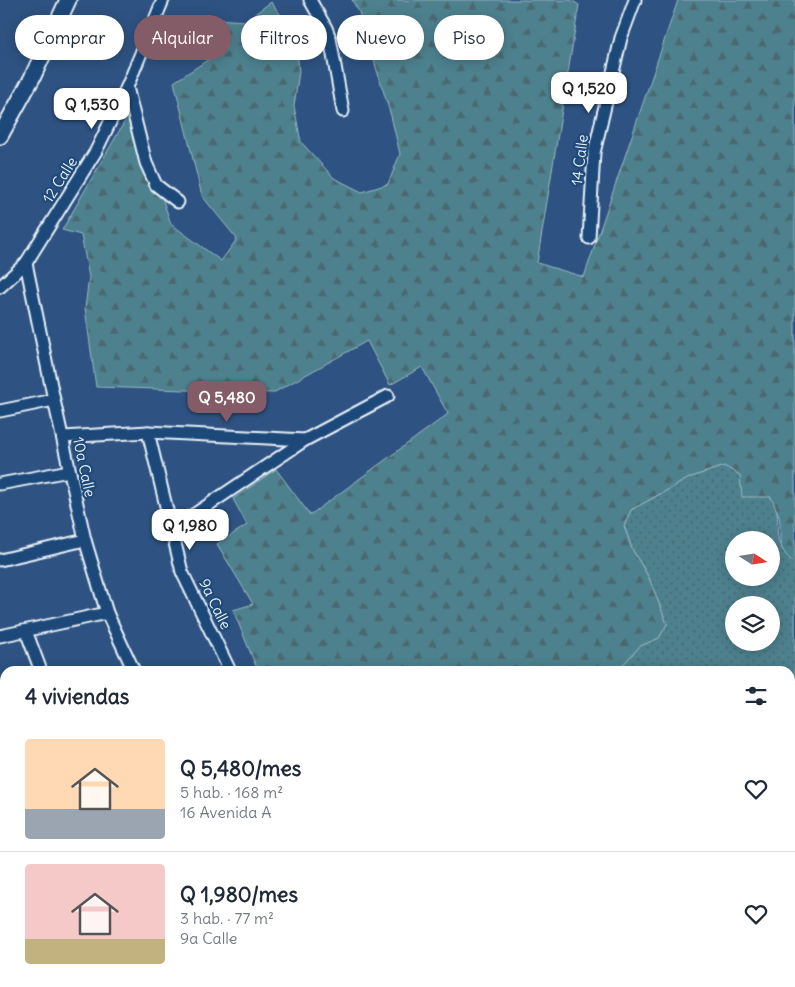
<!DOCTYPE html>
<html lang="es">
<head>
<meta charset="utf-8">
<style>
	:root { --surface:#fff; --page:#f6f6f7; --text:#1f2937; --muted:#747a83; --line:#e0e1e3; --accent:#845c67 }
	body { margin:0; font-family:Delius,sans-serif; background:var(--page); color:var(--text); height:100vh; display:flex; flex-direction:column; font-size:19px; white-space:nowrap }
	* { box-sizing:border-box; margin:0 }
	p { font-size:16px; color:var(--muted) }
	.icon { flex:none; width:28px; height:28px; fill:none; stroke:currentColor; stroke-width:2; stroke-linecap:round; stroke-linejoin:round }
	.map { position:relative; flex:1; overflow:hidden }
	.sheet { position:absolute; left:0px; top:666px; width:795px; height:321px; display:flex; flex-direction:column; background:var(--surface); border-radius:15px 15px 0 0; box-shadow:0 2px 12px #0003 }
	.sheet>* { flex:none }
	.hud { position:absolute; left:15px; top:15px; width:500px; height:45px; display:flex; gap:10px }
	.needle { width:32px; rotate:102deg }
	.tools { position:absolute; left:725px; top:531px; display:grid; gap:10px }
	.tools a { display:grid; place-items:center; width:55px; height:55px; border-radius:50%; background:var(--surface); box-shadow:0 2px 12px #0003; font-size:25px }
	.price { position:absolute; translate:-50% -42px; padding:0 11px; border-radius:10px; background:#fff; color:#222; font-size:16px; line-height:32px; filter:drop-shadow(0 1px 2px #0008) }
	.price::after { content:''; position:absolute; left:50%; top:30px; width:15px; height:11px; margin-left:-8px; background:inherit; clip-path:polygon(0 0,100% 0,50% 100%) }
	.price.on { background:var(--accent); color:#fff }
	ul { padding:0; list-style:none }
	li { display:flex; align-items:center; gap:15px; height:125px; padding:0 25px }
	li+li { border-top:1px solid var(--line) }
	li span { display:grid; place-items:center; flex:none; width:140px; height:100px; border-radius:5px; color:#555 }
	li>.icon { margin-inline-start:auto }
	span .icon { width:60px; height:60px; fill:#fffc; stroke-width:1 }
	li b { font-size:21px }
	h2 { display:flex; justify-content:space-between; align-items:center; height:60px; padding:0 25px; font-size:21px }
	.tag { padding:0 18px; border-radius:22px; background:var(--surface); box-shadow:0 2px 12px #0003; font-size:18px; line-height:45px }
	.tag.on { background:var(--accent); color:#fff }
	.map>svg:first-child { display:block }
</style>
</head>
<body>
<div class="map">
<svg width="795" height="987" viewBox="0 0 795 987">
	<defs>
		<pattern id="grass-dots" width="8" height="8" patternUnits="userSpaceOnUse" patternTransform="scale(1.25)"><rect width="8" height="8" fill="#4e818e"/><path d="M2 2h.1M6 6h.1" fill="none" stroke="#4a676f" stroke-width="1.8" stroke-linecap="round"/></pattern>
		<pattern id="forest-firs" width="22" height="20" patternUnits="userSpaceOnUse" patternTransform="scale(1.25)"><rect width="22" height="20" fill="#4e818e"/><path d="M5 1l3.5 6h-7zM16 11l3.5 6h-7z" fill="#4a676f"/></pattern>
	</defs>
	<rect width="100%" height="100%" fill="#2e5281"/>
	<filter id="ink" filterUnits="userSpaceOnUse"><feTurbulence type="fractalNoise" baseFrequency=".02" numOctaves="2"/><feDisplacementMap in="SourceGraphic" scale="10" xChannelSelector="R" yChannelSelector="G"/><feConvolveMatrix kernelMatrix="1 2 1 2 8 2 1 2 1" color-interpolation-filters="sRGB"/></filter>
	<g filter="url(#ink)">
		<g fill="url(#grass-dots)" stroke="#9bb9c3" fill-rule="evenodd">
			<path d="M 724,466 C 736,472 762,487 770,496 C 783,511 774,532 780,545 C 784,552 789,559 795,564 L 795,923 L 790,928 L 790,671 L 617,671 L 640,646 L 659,638 L 667,624 L 649,578 L 632,549 L 624,526 L 631,510 L 691,477 ZM 734,540 L 771,540 L 771,578 L 734,578 ZM 734,605 L 771,605 L 771,642 L 734,642 Z"/>
			<polygon points="795,959 795,987 777,987 780,983 790,982 790,967"/>
			<polygon points="503,982 545,983 591,987 500,987"/>
		</g>
		<g fill="url(#forest-firs)" stroke="#9bb9c3">
			<path d="M 352,0 L 571,0 L 579,5 L 537,263 L 584,277 L 678,0 L 795,0 L 795,564 C 773,545 783,539 779,516 C 777,510 773,503 771,497 L 742,497 L 740,475 L 724,466 L 691,477 L 631,510 L 624,526 L 632,549 L 649,578 L 667,624 L 659,638 L 640,646 L 617,671 L 258,671 L 233,610 L 253,604 L 217,544 L 247,525 L 233,499 L 276,469 L 310,515 L 448,414 L 422,367 L 390,385 L 367,341 L 273,393 L 96,387 L 85,308 L 89,277 L 81,235 L 62,230 L 132,109 L 171,224 L 221,261 L 237,239 L 202,196 L 174,82 L 226,48 L 212,30 L 216,19 L 245,21 L 271,2 L 296,35 L 299,72 L 294,106 L 301,142 L 334,178 L 362,192 L 388,184 L 400,154 L 391,116 L 359,12 Z"/>
			<polygon points="795,923 795,959 790,967 790,928"/>
			<polygon points="169,983 503,982 503,983 500,987 163,987"/>
			<polygon points="545,983 780,983 777,987 591,987"/>
		</g>
		<polygon fill="#4e818e" stroke="#9bb9c3" points="5,716 5,802 0,797 0,721"/>
		<g fill="none" stroke-linecap="round" stroke-linejoin="round">
			<g stroke="#e8f1f8" stroke-width="15">
				<g id="street">
					<polyline points="310,0 326,28 330,38 343,111"/>
					<polyline points="127,87 146,163 156,185 178,202"/>
					<polyline points="589,238 594,153 621,38 635,0"/>
					<polyline points="26,263 54,400 85,540 107,613 134,671"/>
					<polyline points="0,287 26,263 96,151 127,87 163,0"/>
					<polyline points="0,411 54,400"/>
					<polyline points="148,432 182,572 230,671"/>
					<polyline points="63,437 148,432 305,440 388,396"/>
					<polyline points="0,484 69,471"/>
					<polyline points="171,530 305,440"/>
					<polyline points="0,560 85,540"/>
					<polyline points="26,631 41,671"/>
					<polyline points="0,636 107,613"/>
					<polyline points="0,712 5,707"/>
					<polyline points="0,805 5,809"/>
					<polyline points="0,908 5,910"/>
					<polyline points="0,924 5,917"/>
					<polyline points="6,982 8,987"/>
					<polyline points="144,987 147,982"/>
				</g>
			</g>
			<g stroke="#e8f1f8" stroke-width="19">
				<polyline id="secondary" points="0,136 32,78 68,0"/>
			</g>
			<use href="#street" stroke="#1f4a7a" stroke-width="11"/>
			<use href="#secondary" stroke="#1f4a7a" stroke-width="15"/>
		</g>
	</g>
	<g text-anchor="middle" stroke-width="4.5" stroke-linejoin="round" paint-order="stroke">
		<g font-size="15" fill="#e8f1f8" stroke="#1f4a7a">
			<text transform="translate(580 160) rotate(-83)" y="5">14 Calle</text>
			<text transform="translate(60 180) rotate(-58)" y="5">12 Calle</text>
			<text transform="translate(84 467) rotate(78)" y="5">10a Calle</text>
			<text transform="translate(215 604) rotate(64)" y="5">9a Calle</text>
		</g>
	</g>
</svg>
<div class="tools">
<a><svg class="needle" viewBox="-14 -14 28 28"><path d="M0-13l5 13h-10z" fill="#e53935"/><path d="M0 13l5-13h-10z" fill="#747a83"/></svg></a>
<a><svg class="icon" aria-label="layers" viewBox="0 0 24 24"><path d="M12 4l9 5-9 5-9-5zM3 14l9 5 9-5"/></svg></a>
</div>
<b class="price" style="left:589px;top:114px">Q 1,520</b>
<b class="price" style="left:92px;top:130px">Q 1,530</b>
<b class="price on" style="left:227px;top:423px">Q 5,480</b>
<b class="price" style="left:190px;top:551px">Q 1,980</b>
<div class="hud">
<a class="tag">Comprar</a>
<a class="tag on">Alquilar</a>
<a class="tag">Filtros</a>
<a class="tag">Nuevo</a>
<a class="tag">Piso</a>
</div>
<section class="sheet">
<h2>4 viviendas<svg class="icon" aria-label="filters" viewBox="0 0 24 24"><path d="M4 7h16M4 17h16"/><circle cx="9" cy="7" r="2"/><circle cx="15" cy="17" r="2"/></svg></h2>
<ul>
<li><span style="background:linear-gradient(#ffd9b3 70%,#9aa5b1 0)"><svg class="icon" aria-label="home" viewBox="0 0 24 24"><path d="M3 11l9-7 9 7M6 9v11h12V9"/></svg></span><div><b>Q 5,480/mes</b><p>5 hab. · 168 m²</p><p>16 Avenida A</p></div><svg class="icon" aria-label="heart" viewBox="0 0 24 24"><path d="M12 20l-8-8c-3-5 5-10 8-4 3-6 11-1 8 4z"/></svg></li>
<li><span style="background:linear-gradient(#f6c9c9 75%,#c2b280 0)"><svg class="icon" aria-label="home" viewBox="0 0 24 24"><path d="M3 11l9-7 9 7M6 9v11h12V9"/></svg></span><div><b>Q 1,980/mes</b><p>3 hab. · 77 m²</p><p>9a Calle</p></div><svg class="icon" aria-label="heart" viewBox="0 0 24 24"><path d="M12 20l-8-8c-3-5 5-10 8-4 3-6 11-1 8 4z"/></svg></li>
</ul>
</section>
</div>
</body>
</html>
